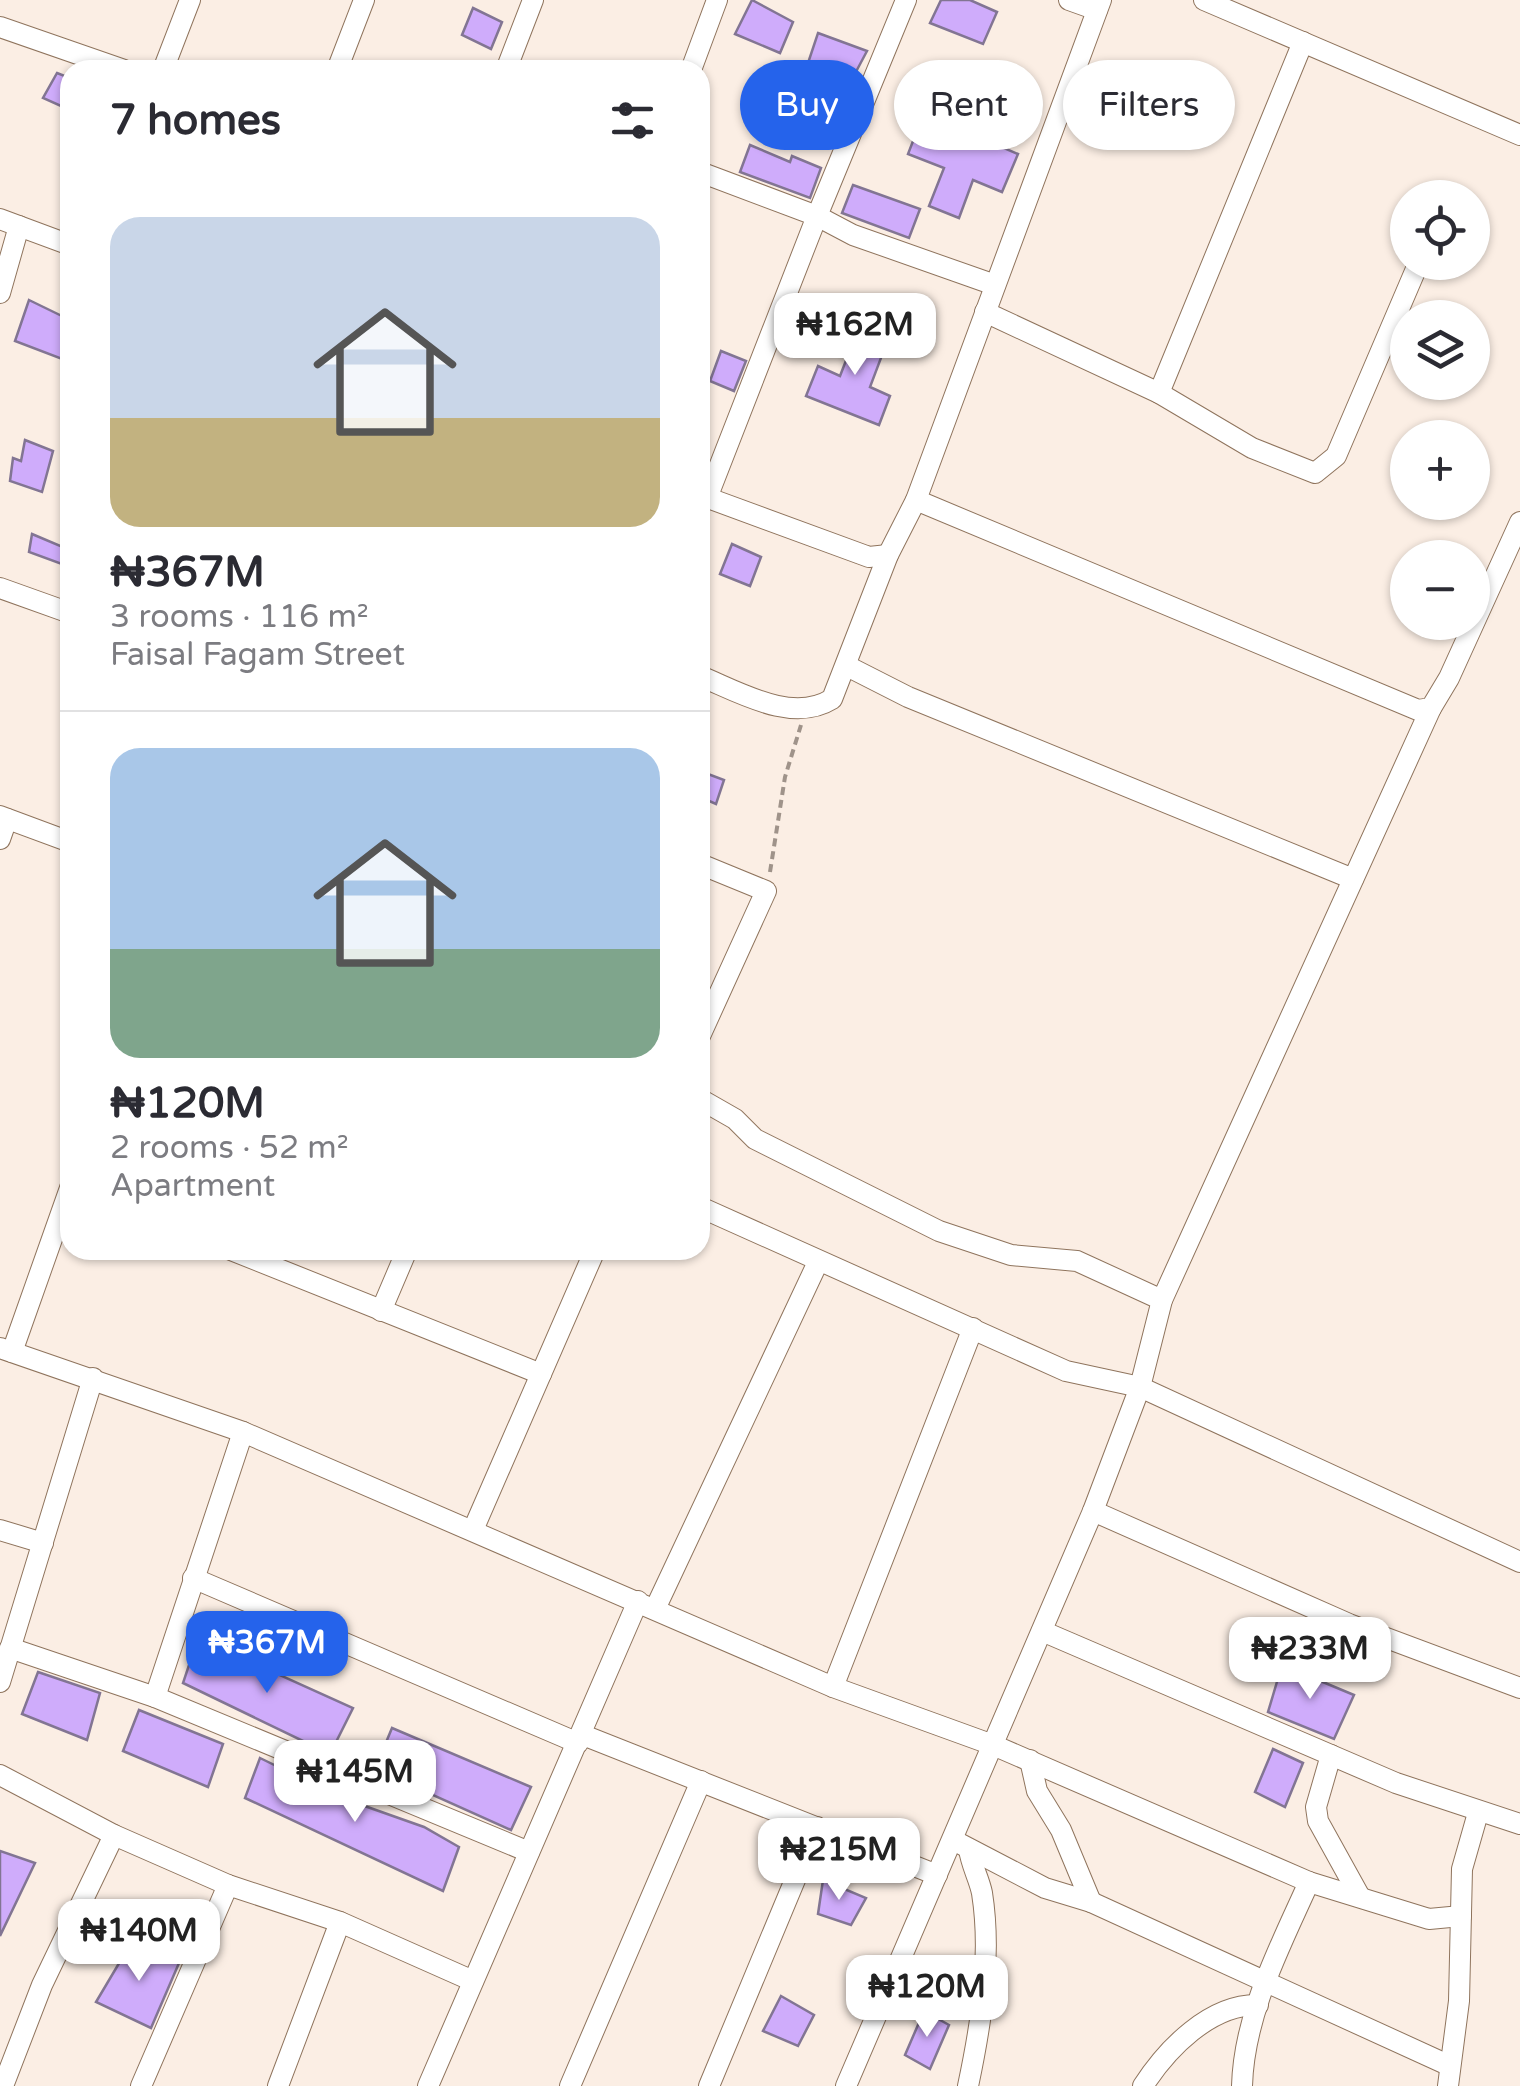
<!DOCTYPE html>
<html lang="en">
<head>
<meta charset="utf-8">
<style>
	:root { --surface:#fff; --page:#f2f2f3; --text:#2b2b33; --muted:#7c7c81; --line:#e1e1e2; --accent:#2563eb }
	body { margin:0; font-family:"Varela Round",sans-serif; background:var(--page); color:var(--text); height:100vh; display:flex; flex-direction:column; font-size:38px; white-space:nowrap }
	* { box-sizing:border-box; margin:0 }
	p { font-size:32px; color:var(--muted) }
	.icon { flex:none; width:55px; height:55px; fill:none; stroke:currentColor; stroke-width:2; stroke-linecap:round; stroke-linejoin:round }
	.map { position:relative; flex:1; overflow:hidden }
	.side { position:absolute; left:60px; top:60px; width:650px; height:1200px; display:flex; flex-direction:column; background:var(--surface); border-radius:30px; box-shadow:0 2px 8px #0004 }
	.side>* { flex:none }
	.hud { position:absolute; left:740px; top:60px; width:630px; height:90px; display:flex; gap:20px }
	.controls { position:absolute; left:1390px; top:180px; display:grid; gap:20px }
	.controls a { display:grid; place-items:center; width:100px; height:100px; border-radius:50%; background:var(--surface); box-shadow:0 2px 8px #0004; font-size:50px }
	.price { position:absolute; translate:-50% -85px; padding:0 22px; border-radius:20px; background:#fff; color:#222; font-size:32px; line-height:65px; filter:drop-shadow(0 2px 5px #0008) }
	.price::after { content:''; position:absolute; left:50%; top:60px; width:30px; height:22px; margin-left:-15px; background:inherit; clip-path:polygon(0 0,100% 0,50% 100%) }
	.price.current { background:var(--accent); color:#fff }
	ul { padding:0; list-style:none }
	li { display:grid; align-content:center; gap:20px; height:530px; padding:0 50px }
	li+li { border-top:2px solid var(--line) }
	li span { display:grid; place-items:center; height:310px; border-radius:30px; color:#555 }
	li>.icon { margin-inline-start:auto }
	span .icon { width:180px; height:180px; fill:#fffc; stroke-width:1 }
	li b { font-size:42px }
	h2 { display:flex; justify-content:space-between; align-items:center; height:120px; padding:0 50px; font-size:42px }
	.pill { padding:0 35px; border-radius:45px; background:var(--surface); box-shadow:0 2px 8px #0004; font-size:35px; line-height:90px }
	.pill.current { background:var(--accent); color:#fff }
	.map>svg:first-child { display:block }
</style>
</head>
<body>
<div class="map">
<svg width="1520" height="2086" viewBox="0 0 1520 2086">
	<rect width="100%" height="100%" fill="#fbeee4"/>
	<g fill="#cfacfb" stroke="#827593" stroke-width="2.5">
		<polygon points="752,0 793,22 780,53 735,34"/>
		<polygon points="941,0 970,0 997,12 983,44 930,23"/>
		<polygon points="473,8 502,22 491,49 462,35"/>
		<polygon points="818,33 867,51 850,83 807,66"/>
		<polygon points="57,73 70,78 70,110 43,98"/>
		<polygon points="920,123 954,138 958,128 1018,154 1002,192 973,180 959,218 929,206 944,168 908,154"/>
		<polygon points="750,145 790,162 792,156 821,168 810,198 740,172"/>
		<polygon points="853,185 920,209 909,238 842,213"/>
		<polygon points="29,300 70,320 70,362 15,341"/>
		<polygon points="861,322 890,334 870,387 890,396 879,425 806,396 818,366 840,376"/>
		<polygon points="721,351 746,361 734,391 710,381"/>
		<polygon points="25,440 53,451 42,492 10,481 13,458 21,461"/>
		<polygon points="32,534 70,550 70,567 29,552"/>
		<polygon points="732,544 761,557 750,586 720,574"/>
		<polygon points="700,771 724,780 716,804 700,797"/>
		<polygon points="198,1638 353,1708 330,1754 183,1683"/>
		<polygon points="1282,1665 1354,1695 1334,1739 1268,1712"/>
		<polygon points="38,1672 100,1693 87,1740 22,1714"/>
		<polygon points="139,1710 223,1744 208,1787 123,1751"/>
		<polygon points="392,1728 531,1787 511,1830 375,1769"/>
		<polygon points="1273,1749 1303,1763 1285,1807 1255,1792"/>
		<polygon points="260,1758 342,1798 424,1827 459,1847 443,1891 245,1798"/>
		<polygon points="0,1851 35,1863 0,1936"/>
		<polygon points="823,1880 866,1898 851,1925 818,1914"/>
		<polygon points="134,1938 179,1963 151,2028 96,2002"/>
		<polygon points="781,1996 814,2015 798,2046 763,2031"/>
		<polygon points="924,2011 949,2025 930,2069 905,2055"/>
	</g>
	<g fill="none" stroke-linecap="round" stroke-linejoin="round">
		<g stroke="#8f745d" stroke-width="22">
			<g id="minor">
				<polyline points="906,0 817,216 853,235 995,285"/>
				<polyline points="1069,0 1097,10"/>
				<polyline points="1204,0 1520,135"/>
				<polyline points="0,27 124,70"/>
				<polyline points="163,70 190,0"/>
				<polyline points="337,70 364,0"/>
				<polyline points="506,70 533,0"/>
				<polyline points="691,70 717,0"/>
				<polyline points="700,172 817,216 707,498"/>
				<polyline points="0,219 70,245"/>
				<polyline points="0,293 19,226"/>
				<polyline points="985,312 1159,393 1303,42"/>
				<polyline points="1159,393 1252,448 1315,473 1336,456 1419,262"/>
				<polyline points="700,495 869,557 888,555"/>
				<polyline points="916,500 1418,710 1431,708 1449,678 1520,522"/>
				<polyline points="0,588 70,613"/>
				<polyline points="847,666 908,697 1353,879"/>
				<path d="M 700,676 C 739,692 792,724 832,699 L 888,555 L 916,500 L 1101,0"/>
				<polyline points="0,816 70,842"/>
				<polyline points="0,839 7,819"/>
				<polyline points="700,864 766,891 700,1036"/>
				<polyline points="700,1099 735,1119 755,1139 939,1231 1011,1255 1077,1261 1162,1300"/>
				<polyline points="700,1207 1066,1371 1140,1387 1520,1562"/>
				<polyline points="231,1250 541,1374"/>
				<polyline points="381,1311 407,1250"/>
				<polyline points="0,1348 243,1432 833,1687 993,1745 1309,1882 1429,1919 1461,1916"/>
				<polyline points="12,1352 70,1188"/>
				<polyline points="1093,1511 1349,1624 1520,1688"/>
				<polyline points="0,1530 43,1543"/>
				<polyline points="473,1530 595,1250"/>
				<polyline points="193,1578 578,1743"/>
				<polyline points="655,1609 818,1262"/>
				<polyline points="1042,1631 1396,1783 1520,1824"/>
				<polyline points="10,1648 155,1697 529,1852"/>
				<polyline points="0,1682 93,1378"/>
				<polyline points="833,1687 973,1328"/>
				<polyline points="155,1697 243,1432"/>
				<polyline points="583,1735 937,1875"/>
				<polyline points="1331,1755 1316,1807 1318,1821 1359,1895"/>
				<polyline points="1030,1760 1037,1791 1061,1830 1091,1902"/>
				<polyline points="0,1775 114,1835 228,1885 340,1922 473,1981"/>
				<polyline points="953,1840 1045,1888 1091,1902 1448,2065"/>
				<polyline points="3,2086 42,1985 114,1835"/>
				<polyline points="141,2086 228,1885"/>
				<polyline points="278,2086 340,1922"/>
				<polyline points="428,2086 638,1601"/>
				<polyline points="570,2086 701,1781"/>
				<polyline points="709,2086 817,1827"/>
				<polyline points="846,2086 1093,1511 1140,1387 1162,1300 1431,708"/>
				<path d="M 968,2086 C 981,2025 992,1956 982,1893 C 979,1878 971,1865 969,1849"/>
				<path d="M 1143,2086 C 1167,2049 1210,2004 1258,2005"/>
				<path d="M 1242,2086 C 1244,2014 1280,1947 1309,1882"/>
				<polyline points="1448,2086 1459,2001 1462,1869 1478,1813"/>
			</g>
		</g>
		<polyline stroke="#9f938a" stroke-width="4" stroke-dasharray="8 5" stroke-linecap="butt" points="770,872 785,777 801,725"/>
		<use href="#minor" stroke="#fff" stroke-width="20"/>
	</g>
</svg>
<div class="controls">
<a><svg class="icon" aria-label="locate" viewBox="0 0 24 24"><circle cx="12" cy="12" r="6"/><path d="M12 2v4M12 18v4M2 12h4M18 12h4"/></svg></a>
<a><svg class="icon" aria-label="layers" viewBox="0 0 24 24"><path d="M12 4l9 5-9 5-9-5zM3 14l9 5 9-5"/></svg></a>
<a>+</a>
<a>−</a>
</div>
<b class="price" style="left:855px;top:378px">₦162M</b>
<b class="price current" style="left:267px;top:1696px">₦367M</b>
<b class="price" style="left:1310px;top:1702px">₦233M</b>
<b class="price" style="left:355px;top:1825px">₦145M</b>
<b class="price" style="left:839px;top:1903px">₦215M</b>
<b class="price" style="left:139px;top:1984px">₦140M</b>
<b class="price" style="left:927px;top:2040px">₦120M</b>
<div class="hud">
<a class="pill current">Buy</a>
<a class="pill">Rent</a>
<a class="pill">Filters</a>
</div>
<section class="side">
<h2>7 homes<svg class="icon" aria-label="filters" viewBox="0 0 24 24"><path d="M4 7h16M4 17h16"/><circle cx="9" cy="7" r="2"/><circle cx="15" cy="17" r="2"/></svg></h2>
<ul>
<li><span style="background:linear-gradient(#c9d6e8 65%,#c2b280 0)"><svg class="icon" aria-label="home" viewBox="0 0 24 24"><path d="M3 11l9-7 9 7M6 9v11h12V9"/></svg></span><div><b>₦367M</b><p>3 rooms · 116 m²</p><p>Faisal Fagam Street</p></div></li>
<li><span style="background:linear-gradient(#a9c7e8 65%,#7fa58c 0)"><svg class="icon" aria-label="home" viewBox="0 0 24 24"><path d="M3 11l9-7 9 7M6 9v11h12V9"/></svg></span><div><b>₦120M</b><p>2 rooms · 52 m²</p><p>Apartment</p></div></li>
</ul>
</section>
</div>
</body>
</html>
